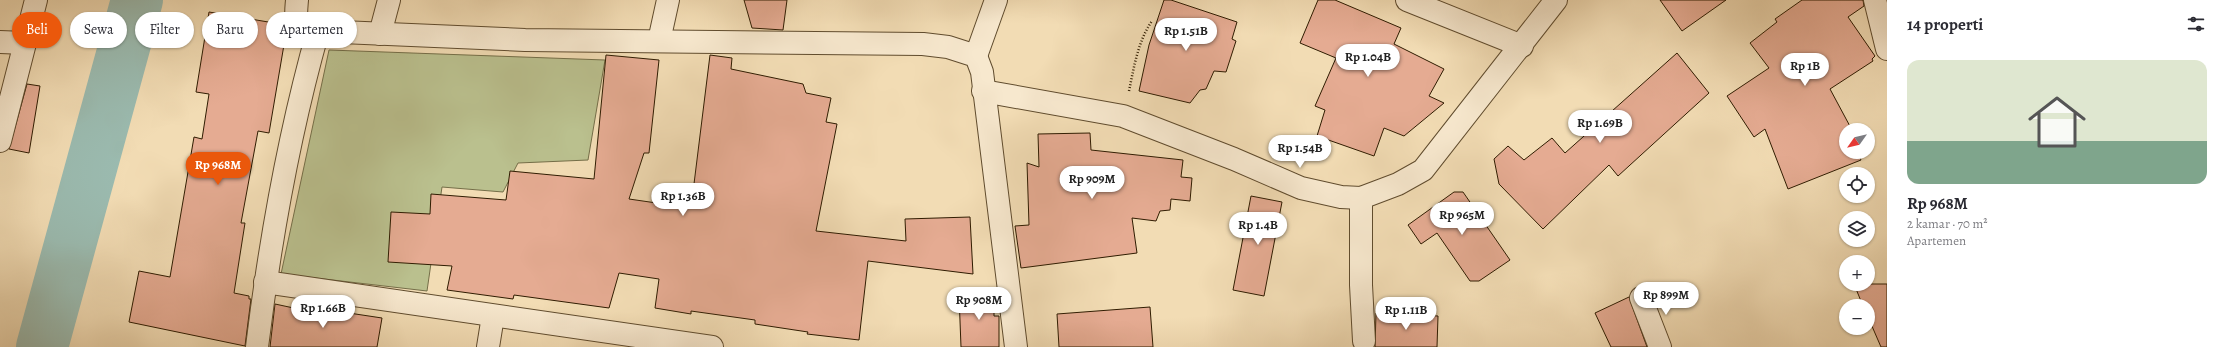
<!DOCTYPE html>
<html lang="id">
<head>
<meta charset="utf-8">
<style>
	:root { --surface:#fff; --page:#f7f7f7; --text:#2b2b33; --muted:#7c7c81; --accent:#ea580c }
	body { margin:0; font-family:Alegreya,serif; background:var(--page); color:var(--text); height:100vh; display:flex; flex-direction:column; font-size:15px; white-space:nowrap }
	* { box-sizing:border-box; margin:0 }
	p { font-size:13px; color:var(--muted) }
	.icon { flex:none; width:22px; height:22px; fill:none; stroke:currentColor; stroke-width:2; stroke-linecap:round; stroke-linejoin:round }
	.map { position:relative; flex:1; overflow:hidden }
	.sheet { display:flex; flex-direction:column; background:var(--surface); width:340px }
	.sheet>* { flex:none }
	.guide { position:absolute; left:12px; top:12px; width:380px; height:36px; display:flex; gap:8px }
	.needle { width:26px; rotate:236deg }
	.fabs { position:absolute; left:1839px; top:123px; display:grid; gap:8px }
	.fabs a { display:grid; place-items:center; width:36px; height:36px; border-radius:50%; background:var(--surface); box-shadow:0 1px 3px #0004; font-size:20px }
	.price { position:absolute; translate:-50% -34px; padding:0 9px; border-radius:14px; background:#fff; color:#222; font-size:13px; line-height:26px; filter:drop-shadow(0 1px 2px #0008) }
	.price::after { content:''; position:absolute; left:50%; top:24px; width:12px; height:9px; margin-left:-6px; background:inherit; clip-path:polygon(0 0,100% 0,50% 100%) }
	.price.active { background:var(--accent); color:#fff }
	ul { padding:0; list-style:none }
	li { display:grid; align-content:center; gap:8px; height:212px; padding:0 20px }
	li span { display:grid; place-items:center; height:124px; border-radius:12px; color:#555 }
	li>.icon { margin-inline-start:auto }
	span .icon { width:72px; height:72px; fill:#fffc; stroke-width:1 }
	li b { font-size:17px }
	h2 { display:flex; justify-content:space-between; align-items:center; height:48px; padding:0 20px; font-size:17px }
	.chip { padding:0 14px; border-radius:18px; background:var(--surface); box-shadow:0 1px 3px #0004; font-size:14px; line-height:36px }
	.chip.active { background:var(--accent); color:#fff }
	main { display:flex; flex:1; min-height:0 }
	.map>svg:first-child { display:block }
</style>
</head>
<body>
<main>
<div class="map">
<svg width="1887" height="347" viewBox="0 0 1887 347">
	<rect width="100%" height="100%" fill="#f2dcb4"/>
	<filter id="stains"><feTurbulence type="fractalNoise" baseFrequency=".005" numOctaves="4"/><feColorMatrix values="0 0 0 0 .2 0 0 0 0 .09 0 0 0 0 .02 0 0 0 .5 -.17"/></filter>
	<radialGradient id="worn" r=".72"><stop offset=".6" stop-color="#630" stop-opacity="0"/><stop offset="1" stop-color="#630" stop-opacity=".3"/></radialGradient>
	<polygon fill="#bac08e" stroke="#746e48" points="329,50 605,60 588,160 518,163 503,192 442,187 427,291 281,274"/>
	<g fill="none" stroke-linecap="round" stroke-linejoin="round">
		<polyline stroke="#9bbbb0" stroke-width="52" points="42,347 137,0"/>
	</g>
	<g fill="#e5ab92" stroke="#2f1c01">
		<polygon points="744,0 787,0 783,30 752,28"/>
		<polygon points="1164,0 1171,0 1237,22 1232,39 1236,41 1226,72 1214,71 1206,89 1200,90 1190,103 1139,91 1149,45"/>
		<polygon points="1318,0 1335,0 1401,28 1394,44 1444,69 1429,96 1444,103 1404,136 1384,128 1374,156 1317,136 1325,110 1315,106 1336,58 1300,43"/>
		<polygon points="1660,0 1726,0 1682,31"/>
		<polygon points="1802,0 1863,0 1864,6 1848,17 1875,56 1872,59 1873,61 1830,89 1852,130 1846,130 1846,152 1859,152 1858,153 1861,160 1788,189 1765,129 1754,137 1727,96 1769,68 1750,43 1777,22 1775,19"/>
		<polygon points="209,12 286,25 287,27 269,133 258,131 241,223 245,223 234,293 249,296 249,299 251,299 245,346 129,322 139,271 170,277 194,137 202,139 209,94 196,92"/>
		<polygon points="1677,53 1709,93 1618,176 1609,165 1543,229 1499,184 1494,159 1508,146 1524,160 1552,138 1565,153"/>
		<polygon points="606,55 659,60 649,153 644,153 629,199 691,208 710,55 732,58 731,69 803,84 806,93 831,98 826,122 837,124 816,231 906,241 905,219 970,217 973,274 868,261 859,340 807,334 808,332 755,324 755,320 691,311 691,314 655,308 659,279 619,273 609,308 514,295 513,299 447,290 452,266 388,262 391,212 430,214 431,194 506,200 510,171 594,179"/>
		<polygon points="27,84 40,86 29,153 9,149"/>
		<polygon points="1090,133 1091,150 1183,160 1181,177 1192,178 1190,201 1171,199 1170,210 1160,211 1156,221 1132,218 1137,253 1021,268 1015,226 1029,225 1027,163 1039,167 1038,134"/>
		<polygon points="1454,192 1463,192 1510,260 1479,281 1470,281 1437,233 1421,244 1408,225"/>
		<polygon points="1251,196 1282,202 1264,296 1233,290"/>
		<polygon points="1854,284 1887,284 1887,347 1881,347 1868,317 1868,306 1863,306"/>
		<polygon points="994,294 994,316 999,316 999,347 961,347 959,295"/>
		<polygon points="1629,297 1647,347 1611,347 1595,313"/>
		<polygon points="275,304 331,316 329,310 382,318 377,347 270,347"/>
		<polygon points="1150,307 1153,347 1059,347 1057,314"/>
		<polygon points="1376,313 1438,316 1437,347 1375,347"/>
	</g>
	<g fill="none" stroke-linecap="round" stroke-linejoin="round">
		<g stroke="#604c2e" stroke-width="24">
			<g id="minor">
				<path d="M 297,0 C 296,13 294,20 304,30 L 318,31"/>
				<polyline points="1407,0 1522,46"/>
				<polyline points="1875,0 1887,49"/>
				<polyline points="380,34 389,0"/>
				<polyline points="659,41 668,0"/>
				<polyline points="0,42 25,43"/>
				<polyline points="976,56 996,0"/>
				<polyline points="983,91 1123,116 1234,159 1301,188 1341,197 1361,198 1398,184 1423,170 1556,0"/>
				<polyline points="0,141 36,0"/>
				<polyline points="1361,198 1361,285 1364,341"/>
				<polyline points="265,282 712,347"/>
				<polyline points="1641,298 1660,347"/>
				<path d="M 257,347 C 270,241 289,134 318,31 L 525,40 L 923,44 L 948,47 L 976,56 L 982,72 L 1016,347"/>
				<polyline points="488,347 493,316"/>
			</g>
		</g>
		<path stroke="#2f1c01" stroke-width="2.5" stroke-dasharray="1 2" stroke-linecap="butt" d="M 1129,91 C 1134,67 1138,41 1152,21"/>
		<use href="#minor" stroke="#f7e8ce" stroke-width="22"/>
	</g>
	<rect width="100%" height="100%" filter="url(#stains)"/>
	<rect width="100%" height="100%" fill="url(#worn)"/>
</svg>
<div class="fabs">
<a><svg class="needle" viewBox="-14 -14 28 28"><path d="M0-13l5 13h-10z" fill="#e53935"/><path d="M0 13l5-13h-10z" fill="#7c7c81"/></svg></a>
<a><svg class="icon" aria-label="locate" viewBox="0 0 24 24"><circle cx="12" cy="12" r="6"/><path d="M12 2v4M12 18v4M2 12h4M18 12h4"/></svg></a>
<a><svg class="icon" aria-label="layers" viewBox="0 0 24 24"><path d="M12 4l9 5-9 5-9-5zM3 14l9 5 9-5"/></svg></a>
<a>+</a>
<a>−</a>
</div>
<b class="price" style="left:1186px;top:52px">Rp 1.51B</b>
<b class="price" style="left:1368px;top:78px">Rp 1.04B</b>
<b class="price" style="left:1805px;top:87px">Rp 1B</b>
<b class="price" style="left:1600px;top:144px">Rp 1.69B</b>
<b class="price" style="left:1300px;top:169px">Rp 1.54B</b>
<b class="price active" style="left:218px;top:186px">Rp 968M</b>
<b class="price" style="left:1092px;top:200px">Rp 909M</b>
<b class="price" style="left:683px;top:217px">Rp 1.36B</b>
<b class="price" style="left:1462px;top:236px">Rp 965M</b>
<b class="price" style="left:1258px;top:246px">Rp 1.4B</b>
<b class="price" style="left:1666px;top:316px">Rp 899M</b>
<b class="price" style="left:979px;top:321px">Rp 908M</b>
<b class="price" style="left:323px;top:329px">Rp 1.66B</b>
<b class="price" style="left:1406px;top:331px">Rp 1.11B</b>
<div class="guide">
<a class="chip active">Beli</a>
<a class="chip">Sewa</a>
<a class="chip">Filter</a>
<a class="chip">Baru</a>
<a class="chip">Apartemen</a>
</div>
</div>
<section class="sheet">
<h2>14 properti<svg class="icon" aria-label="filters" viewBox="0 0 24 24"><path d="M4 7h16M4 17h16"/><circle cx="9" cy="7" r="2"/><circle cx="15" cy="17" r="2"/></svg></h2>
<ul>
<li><span style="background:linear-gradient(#dfe7d0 65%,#7fa58c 0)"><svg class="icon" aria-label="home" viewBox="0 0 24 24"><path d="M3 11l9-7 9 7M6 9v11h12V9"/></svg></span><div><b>Rp 968M</b><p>2 kamar · 70 m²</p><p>Apartemen</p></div></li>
</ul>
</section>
</main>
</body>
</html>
